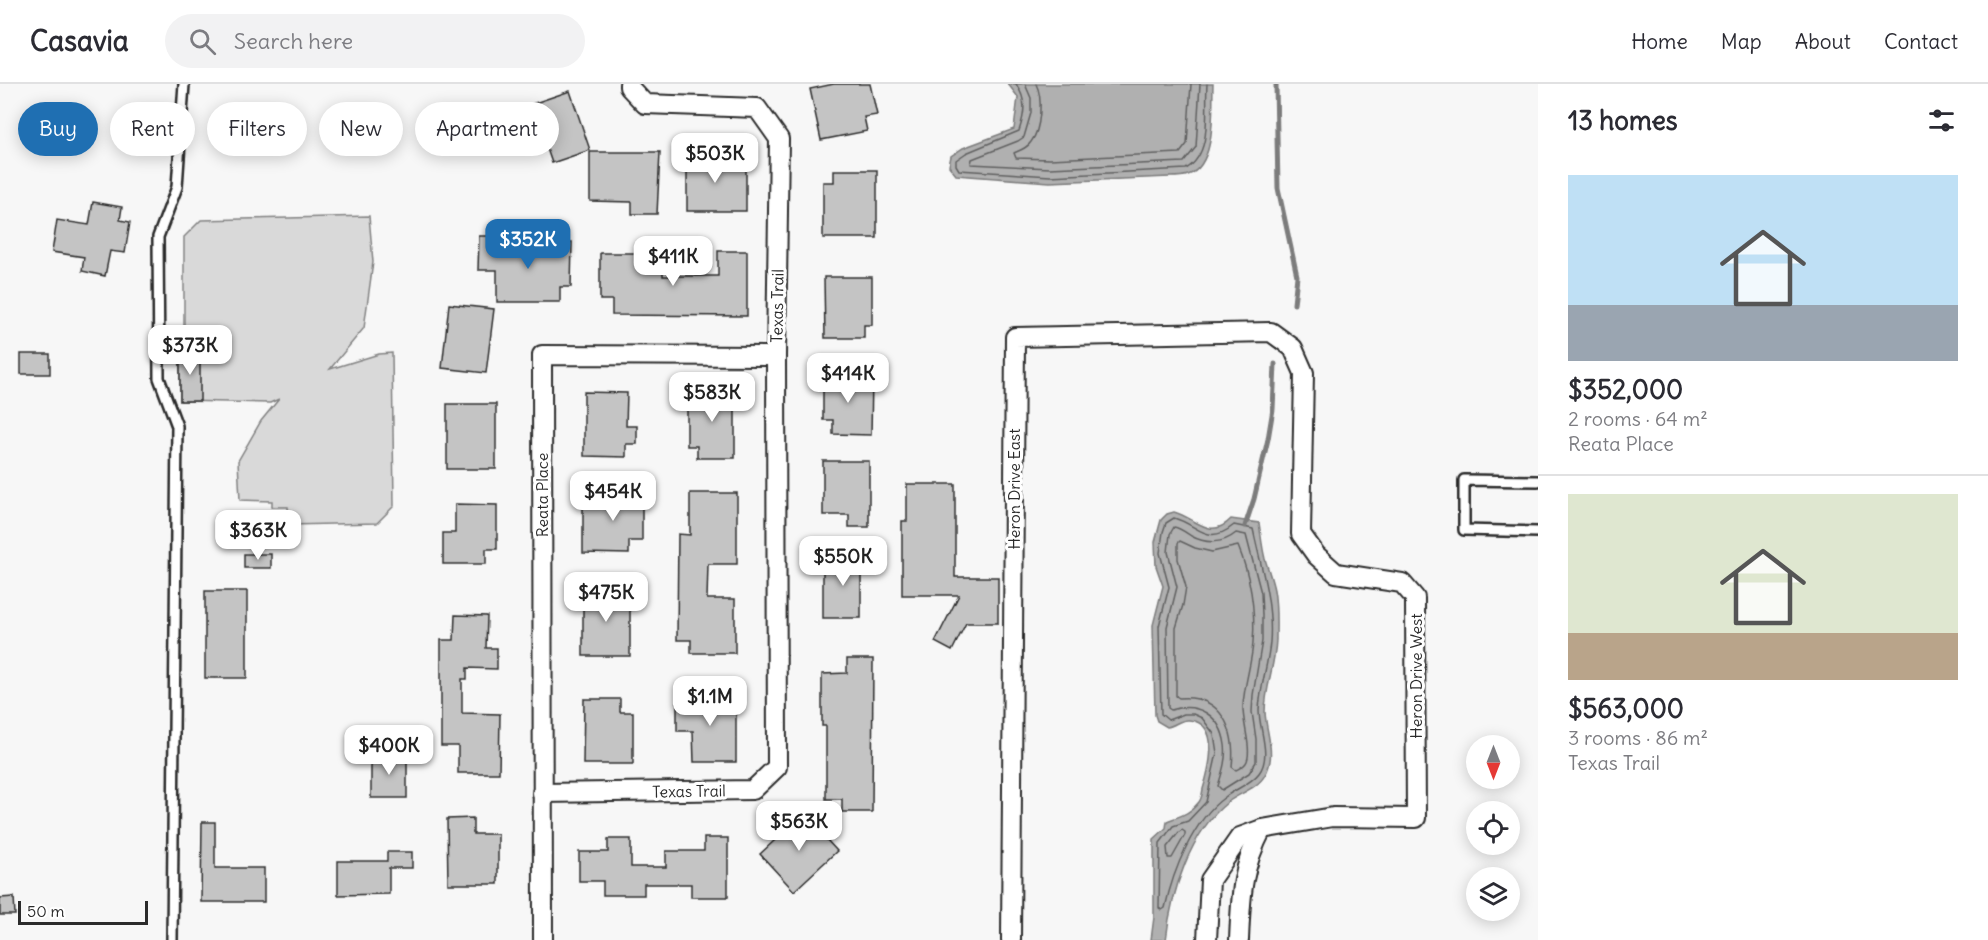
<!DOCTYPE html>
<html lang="en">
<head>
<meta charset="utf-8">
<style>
	:root { --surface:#fff; --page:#f2f2f3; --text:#2b2b33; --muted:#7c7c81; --line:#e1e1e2; --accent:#1f6fb2 }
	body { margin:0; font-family:Delius,sans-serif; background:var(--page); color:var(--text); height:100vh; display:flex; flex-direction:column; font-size:22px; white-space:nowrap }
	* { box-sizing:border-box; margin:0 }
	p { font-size:20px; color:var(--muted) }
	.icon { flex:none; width:33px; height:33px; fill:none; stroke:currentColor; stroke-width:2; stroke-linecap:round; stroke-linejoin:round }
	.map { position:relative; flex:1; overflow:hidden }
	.side { display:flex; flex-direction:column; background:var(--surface); width:450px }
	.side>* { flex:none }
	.guide { position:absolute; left:18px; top:18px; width:570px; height:54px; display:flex; gap:12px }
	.needle { width:39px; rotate:180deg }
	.controls { position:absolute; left:1466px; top:651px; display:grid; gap:12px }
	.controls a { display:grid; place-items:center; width:54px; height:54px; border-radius:50%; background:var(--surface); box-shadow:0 3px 15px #0003; font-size:30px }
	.scale { position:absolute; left:18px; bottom:15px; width:130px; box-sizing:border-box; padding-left:6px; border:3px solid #2b2b2b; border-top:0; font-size:16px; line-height:21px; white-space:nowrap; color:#2b2b2b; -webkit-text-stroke:4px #fff; paint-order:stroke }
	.price { position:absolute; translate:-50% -51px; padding:0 14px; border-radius:12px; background:#fff; color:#222; font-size:20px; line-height:39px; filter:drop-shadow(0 2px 3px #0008) }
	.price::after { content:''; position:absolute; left:50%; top:36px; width:18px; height:14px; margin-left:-9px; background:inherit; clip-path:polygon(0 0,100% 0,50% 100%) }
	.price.on { background:var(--accent); color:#fff }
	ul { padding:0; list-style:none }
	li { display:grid; align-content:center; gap:12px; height:318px; padding:0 30px }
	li+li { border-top:2px solid var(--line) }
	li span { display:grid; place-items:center; height:186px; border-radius:0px; color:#555 }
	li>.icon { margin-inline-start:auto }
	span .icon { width:108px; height:108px; fill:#fffc; stroke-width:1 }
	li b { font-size:26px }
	h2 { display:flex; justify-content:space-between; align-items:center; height:72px; padding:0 30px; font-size:26px }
	.tag { padding:0 21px; border-radius:27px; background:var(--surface); box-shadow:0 3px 15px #0003; font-size:21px; line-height:54px }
	.tag.on { background:var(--accent); color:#fff }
	header { display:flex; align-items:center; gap:36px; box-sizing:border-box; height:84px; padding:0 30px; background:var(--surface); border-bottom:2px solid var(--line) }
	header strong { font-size:28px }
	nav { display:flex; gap:33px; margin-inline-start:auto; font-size:21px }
	.search { width:420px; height:54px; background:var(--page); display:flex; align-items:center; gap:15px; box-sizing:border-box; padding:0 21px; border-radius:33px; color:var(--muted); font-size:22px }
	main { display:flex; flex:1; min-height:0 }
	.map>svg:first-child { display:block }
</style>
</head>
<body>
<header>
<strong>Casavia</strong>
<div class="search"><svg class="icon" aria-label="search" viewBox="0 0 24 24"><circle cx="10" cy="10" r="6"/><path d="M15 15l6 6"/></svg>Search here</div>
<nav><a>Home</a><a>Map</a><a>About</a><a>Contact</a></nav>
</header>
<main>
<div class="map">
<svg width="1538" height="856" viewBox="0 0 1538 856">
	<rect width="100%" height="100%" fill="#f7f7f7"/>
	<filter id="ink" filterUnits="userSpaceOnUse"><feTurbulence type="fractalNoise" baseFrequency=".0167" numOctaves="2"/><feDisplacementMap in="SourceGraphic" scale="12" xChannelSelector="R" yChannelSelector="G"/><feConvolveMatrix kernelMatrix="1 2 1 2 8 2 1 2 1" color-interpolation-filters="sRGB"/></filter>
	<g filter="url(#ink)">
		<polygon fill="#d9d9d9" stroke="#828282" stroke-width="1.5" points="369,132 373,178 364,244 330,285 379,270 392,269 394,422 377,439 289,441 288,423 272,423 272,417 240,416 238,377 261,337 279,315 270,319 180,317 180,268 184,267 184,153 201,136"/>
		<g fill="#b0b0b0" stroke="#7b7b7b" stroke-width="1.5">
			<path d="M 1008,0 L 1213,0 C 1212,24 1217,81 1188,91 C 1183,93 1175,93 1170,93 L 1050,98 L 956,91 L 949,82 L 951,72 L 963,64 L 1014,45 L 1018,13 Z"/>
			<path d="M 1174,428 C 1196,434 1210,457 1231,435 L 1259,439 C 1261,451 1262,463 1265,475 C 1268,485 1272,496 1274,506 C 1277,522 1276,540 1276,556 C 1275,581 1265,604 1265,628 C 1266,649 1277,671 1265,691 C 1258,704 1240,709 1228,718 C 1190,748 1171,809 1166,856 L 1151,856 L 1154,833 L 1154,755 L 1166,744 L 1167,737 C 1180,732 1190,730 1199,718 C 1202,714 1202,710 1203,705 C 1209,686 1222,639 1189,636 C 1180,635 1175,642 1167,643 L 1157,637 L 1155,631 L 1153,541 L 1163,502 L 1156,482 L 1155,458 L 1161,436 L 1167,430 Z"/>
		</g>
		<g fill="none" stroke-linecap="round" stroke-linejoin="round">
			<g stroke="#606060" stroke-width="1.5">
				<path d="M 1016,0 C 1027,16 1025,29 1019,47 L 966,69 L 956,76 L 956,81 L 959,86 L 1050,92 L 1186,85 C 1213,69 1205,27 1207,0"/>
				<polyline points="1025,0 1031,14 1031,29 1024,53 1018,57 972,75 971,80 1050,84 1184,78 1196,63 1200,0"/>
				<path d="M 1036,0 C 1043,13 1041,46 1031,58 C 1027,64 1021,66 1014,69 L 1016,74 L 1050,75 L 1180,69 L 1187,60 L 1191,0"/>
				<path d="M 1174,434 C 1199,441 1207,463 1234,441 L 1253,445 C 1261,483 1273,520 1270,558 C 1268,581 1260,603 1259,626 C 1259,646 1272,672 1259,689 C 1251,700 1235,705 1225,713 C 1193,736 1173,787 1165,824 L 1162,826 L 1159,824 L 1160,759 L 1173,742 L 1188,737 L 1206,718 L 1217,669 L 1214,650 L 1202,634 L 1193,630 L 1184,630 L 1168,636 L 1161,630 L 1159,542 L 1169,503 L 1160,469 L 1163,448 L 1166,439 Z"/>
				<path d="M 1174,443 C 1180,444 1185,448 1191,452 C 1206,460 1223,460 1236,449 L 1246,451 L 1261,509 L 1262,531 L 1262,557 L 1253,611 L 1252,628 L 1256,655 L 1256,678 L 1249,689 L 1222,706 L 1218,702 C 1222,689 1227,674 1225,661 C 1221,631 1198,618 1171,626 L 1168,624 L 1167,543 L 1177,503 L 1168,468 L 1170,450 Z"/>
				<path d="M 1180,457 L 1195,464 L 1212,468 L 1238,462 C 1250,491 1256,526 1253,558 C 1252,579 1244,600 1243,622 C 1242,637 1252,664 1247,677 C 1245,682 1240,684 1236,686 L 1232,683 C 1236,646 1222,610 1179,614 L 1176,612 L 1176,544 L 1183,521 L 1186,503 L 1178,475 L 1178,459 Z"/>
				<polygon points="1182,746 1185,748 1185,751 1172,774 1168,774 1167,763 1179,748"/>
			</g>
			<g stroke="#7b7b7b" stroke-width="5">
				<polyline points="1276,0 1278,104 1297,192 1294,220"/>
				<polyline points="1245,442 1254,415 1268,355 1273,325 1275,280"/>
			</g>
		</g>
		<g fill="#c4c4c4" stroke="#2b2b2b" stroke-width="1.5">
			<polygon points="834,0 870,0 877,31 864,33 867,47 821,56 810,5"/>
			<polygon points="570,7 590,66 552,79 538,39 526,43 520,24"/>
			<polygon points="687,67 711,67 711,79 746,79 746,127 687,127"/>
			<polygon points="590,68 660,68 657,130 632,130 632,118 590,117"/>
			<polygon points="834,86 877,86 877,154 823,154 823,98 834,98"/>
			<polygon points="93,118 122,123 120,136 130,138 125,169 110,167 105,192 82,187 84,173 52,168 57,136 89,141"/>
			<polygon points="479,152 497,152 497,167 524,167 524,158 572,158 571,203 560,203 560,218 497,218 497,186 478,186"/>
			<polygon points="718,167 747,167 747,232 612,231 612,216 600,216 600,169 663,169 663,192 718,192"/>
			<polygon points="824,193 872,193 872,241 864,241 864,254 825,254"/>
			<polygon points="449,220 494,225 486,289 442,284"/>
			<rect x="180" y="268" width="20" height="49"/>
			<rect x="21" y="270" width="29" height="20"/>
			<polygon points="823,293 872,293 871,351 833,350 833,336 823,336"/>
			<polygon points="687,307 735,307 735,374 697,374 697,362 687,362"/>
			<polygon points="584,308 627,309 626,342 637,342 637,360 626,360 626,373 584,372"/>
			<rect x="447" y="320" width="49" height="65"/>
			<polygon points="823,377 869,377 869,443 849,443 849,431 823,431"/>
			<polygon points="907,400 955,400 955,493 998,493 998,539 966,539 952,567 935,558 959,511 902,511 902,437 907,437"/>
			<polygon points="611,402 642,402 642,457 629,457 629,470 583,469 583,416 611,416"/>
			<polygon points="690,409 737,409 737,480 708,480 707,515 735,515 735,569 691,569 691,556 677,556 678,450 690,451"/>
			<polygon points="455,420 497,421 497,465 486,465 486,480 443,480 443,449 455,449"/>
			<polygon points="835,468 861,468 861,534 823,534 823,481 835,482"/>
			<rect x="244" y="470" width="27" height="14"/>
			<rect x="583" y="506" width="47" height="66"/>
			<rect x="205" y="507" width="42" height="87"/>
			<polygon points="455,531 487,532 486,564 497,564 497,585 467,584 467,595 462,595 462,629 500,630 499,689 458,689 458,662 441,662 441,556 454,556"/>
			<polygon points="847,575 873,575 872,728 842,728 842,715 826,715 826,642 822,642 822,590 847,589"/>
			<polygon points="677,613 736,613 736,678 694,678 693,647 677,647"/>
			<polygon points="584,615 620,615 620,628 633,628 633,680 583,680"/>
			<rect x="371" y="671" width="36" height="43"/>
			<polygon points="803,730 837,767 794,807 760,770"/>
			<polygon points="473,734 473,750 498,750 498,800 448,800 447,735"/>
			<polygon points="202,738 215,738 215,784 264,784 264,818 201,818"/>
			<polygon points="704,754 728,754 728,813 691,813 691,800 644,800 644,811 603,811 603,797 579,797 579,768 608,768 608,755 631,755 631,783 666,783 666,767 704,767"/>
			<polygon points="387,768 412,768 412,784 389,784 389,810 338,811 338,777 387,777"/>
			<polygon points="14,813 15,831 0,831 0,814"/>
		</g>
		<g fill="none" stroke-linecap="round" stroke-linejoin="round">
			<g stroke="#2b2b2b" stroke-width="14">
				<g id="service">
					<polyline points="1538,397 1464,396 1464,446 1538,448"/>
					<polyline points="172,856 177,342 159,294 158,153 177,103 184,0"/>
				</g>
			</g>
			<g stroke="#2b2b2b" stroke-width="22">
				<g id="minor">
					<polyline points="542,709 753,706 777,683 776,272 779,55 757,24 645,20 629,3 629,0"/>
					<polyline points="543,856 542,271 776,272"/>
					<polyline points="1011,856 1015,253 1271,248 1293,264 1304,289 1301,450 1316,471 1336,489 1402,499 1415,514 1416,734 1333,733 1262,745 1240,753 1210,796 1207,856"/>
					<path d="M 1239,856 C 1241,812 1241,785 1262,745"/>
				</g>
			</g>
			<use href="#service" stroke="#fff" stroke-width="9"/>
			<use href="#minor" stroke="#fff" stroke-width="18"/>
		</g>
	</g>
	<g text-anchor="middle" stroke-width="6" stroke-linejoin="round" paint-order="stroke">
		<g font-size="16" fill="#2b2b2b" stroke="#fff">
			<text transform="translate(777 222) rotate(-89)" y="6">Texas Trail</text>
			<text transform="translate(1014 405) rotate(-90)" y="6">Heron Drive East</text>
			<text transform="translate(542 411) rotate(-90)" y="6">Reata Place</text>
			<text transform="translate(1416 592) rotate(-90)" y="6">Heron Drive West</text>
			<text transform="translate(689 707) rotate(-1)" y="6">Texas Trail</text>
		</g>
	</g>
</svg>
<div class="controls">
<a><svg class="needle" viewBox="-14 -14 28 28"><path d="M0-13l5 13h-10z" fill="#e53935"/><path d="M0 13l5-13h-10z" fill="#7c7c81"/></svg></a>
<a><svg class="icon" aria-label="locate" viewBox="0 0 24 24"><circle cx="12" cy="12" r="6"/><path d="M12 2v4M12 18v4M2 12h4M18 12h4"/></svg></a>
<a><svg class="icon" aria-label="layers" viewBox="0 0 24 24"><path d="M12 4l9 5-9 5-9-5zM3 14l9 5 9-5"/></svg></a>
</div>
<div class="scale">50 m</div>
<b class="price" style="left:715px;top:100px">$503K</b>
<b class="price on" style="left:528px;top:186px">$352K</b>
<b class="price" style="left:673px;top:203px">$411K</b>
<b class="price" style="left:190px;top:292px">$373K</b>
<b class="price" style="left:848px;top:320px">$414K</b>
<b class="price" style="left:712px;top:339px">$583K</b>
<b class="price" style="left:613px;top:438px">$454K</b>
<b class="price" style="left:258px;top:477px">$363K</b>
<b class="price" style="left:843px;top:503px">$550K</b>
<b class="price" style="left:606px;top:539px">$475K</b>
<b class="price" style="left:710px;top:643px">$1.1M</b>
<b class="price" style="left:389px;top:692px">$400K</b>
<b class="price" style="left:799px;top:768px">$563K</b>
<div class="guide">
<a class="tag on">Buy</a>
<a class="tag">Rent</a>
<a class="tag">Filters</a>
<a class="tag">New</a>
<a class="tag">Apartment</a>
</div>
</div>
<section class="side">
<h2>13 homes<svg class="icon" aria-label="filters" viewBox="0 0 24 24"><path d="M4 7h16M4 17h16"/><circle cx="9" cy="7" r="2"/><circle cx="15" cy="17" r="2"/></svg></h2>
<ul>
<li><span style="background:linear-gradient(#bfe0f5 70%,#9aa5b1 0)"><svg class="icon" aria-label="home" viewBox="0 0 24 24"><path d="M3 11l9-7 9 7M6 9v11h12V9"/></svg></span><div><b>$352,000</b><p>2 rooms · 64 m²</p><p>Reata Place</p></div></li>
<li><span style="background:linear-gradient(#dfe7d0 75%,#b9a48a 0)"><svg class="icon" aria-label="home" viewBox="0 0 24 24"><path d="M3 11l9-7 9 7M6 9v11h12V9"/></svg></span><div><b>$563,000</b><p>3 rooms · 86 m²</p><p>Texas Trail</p></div></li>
</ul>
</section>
</main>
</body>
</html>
